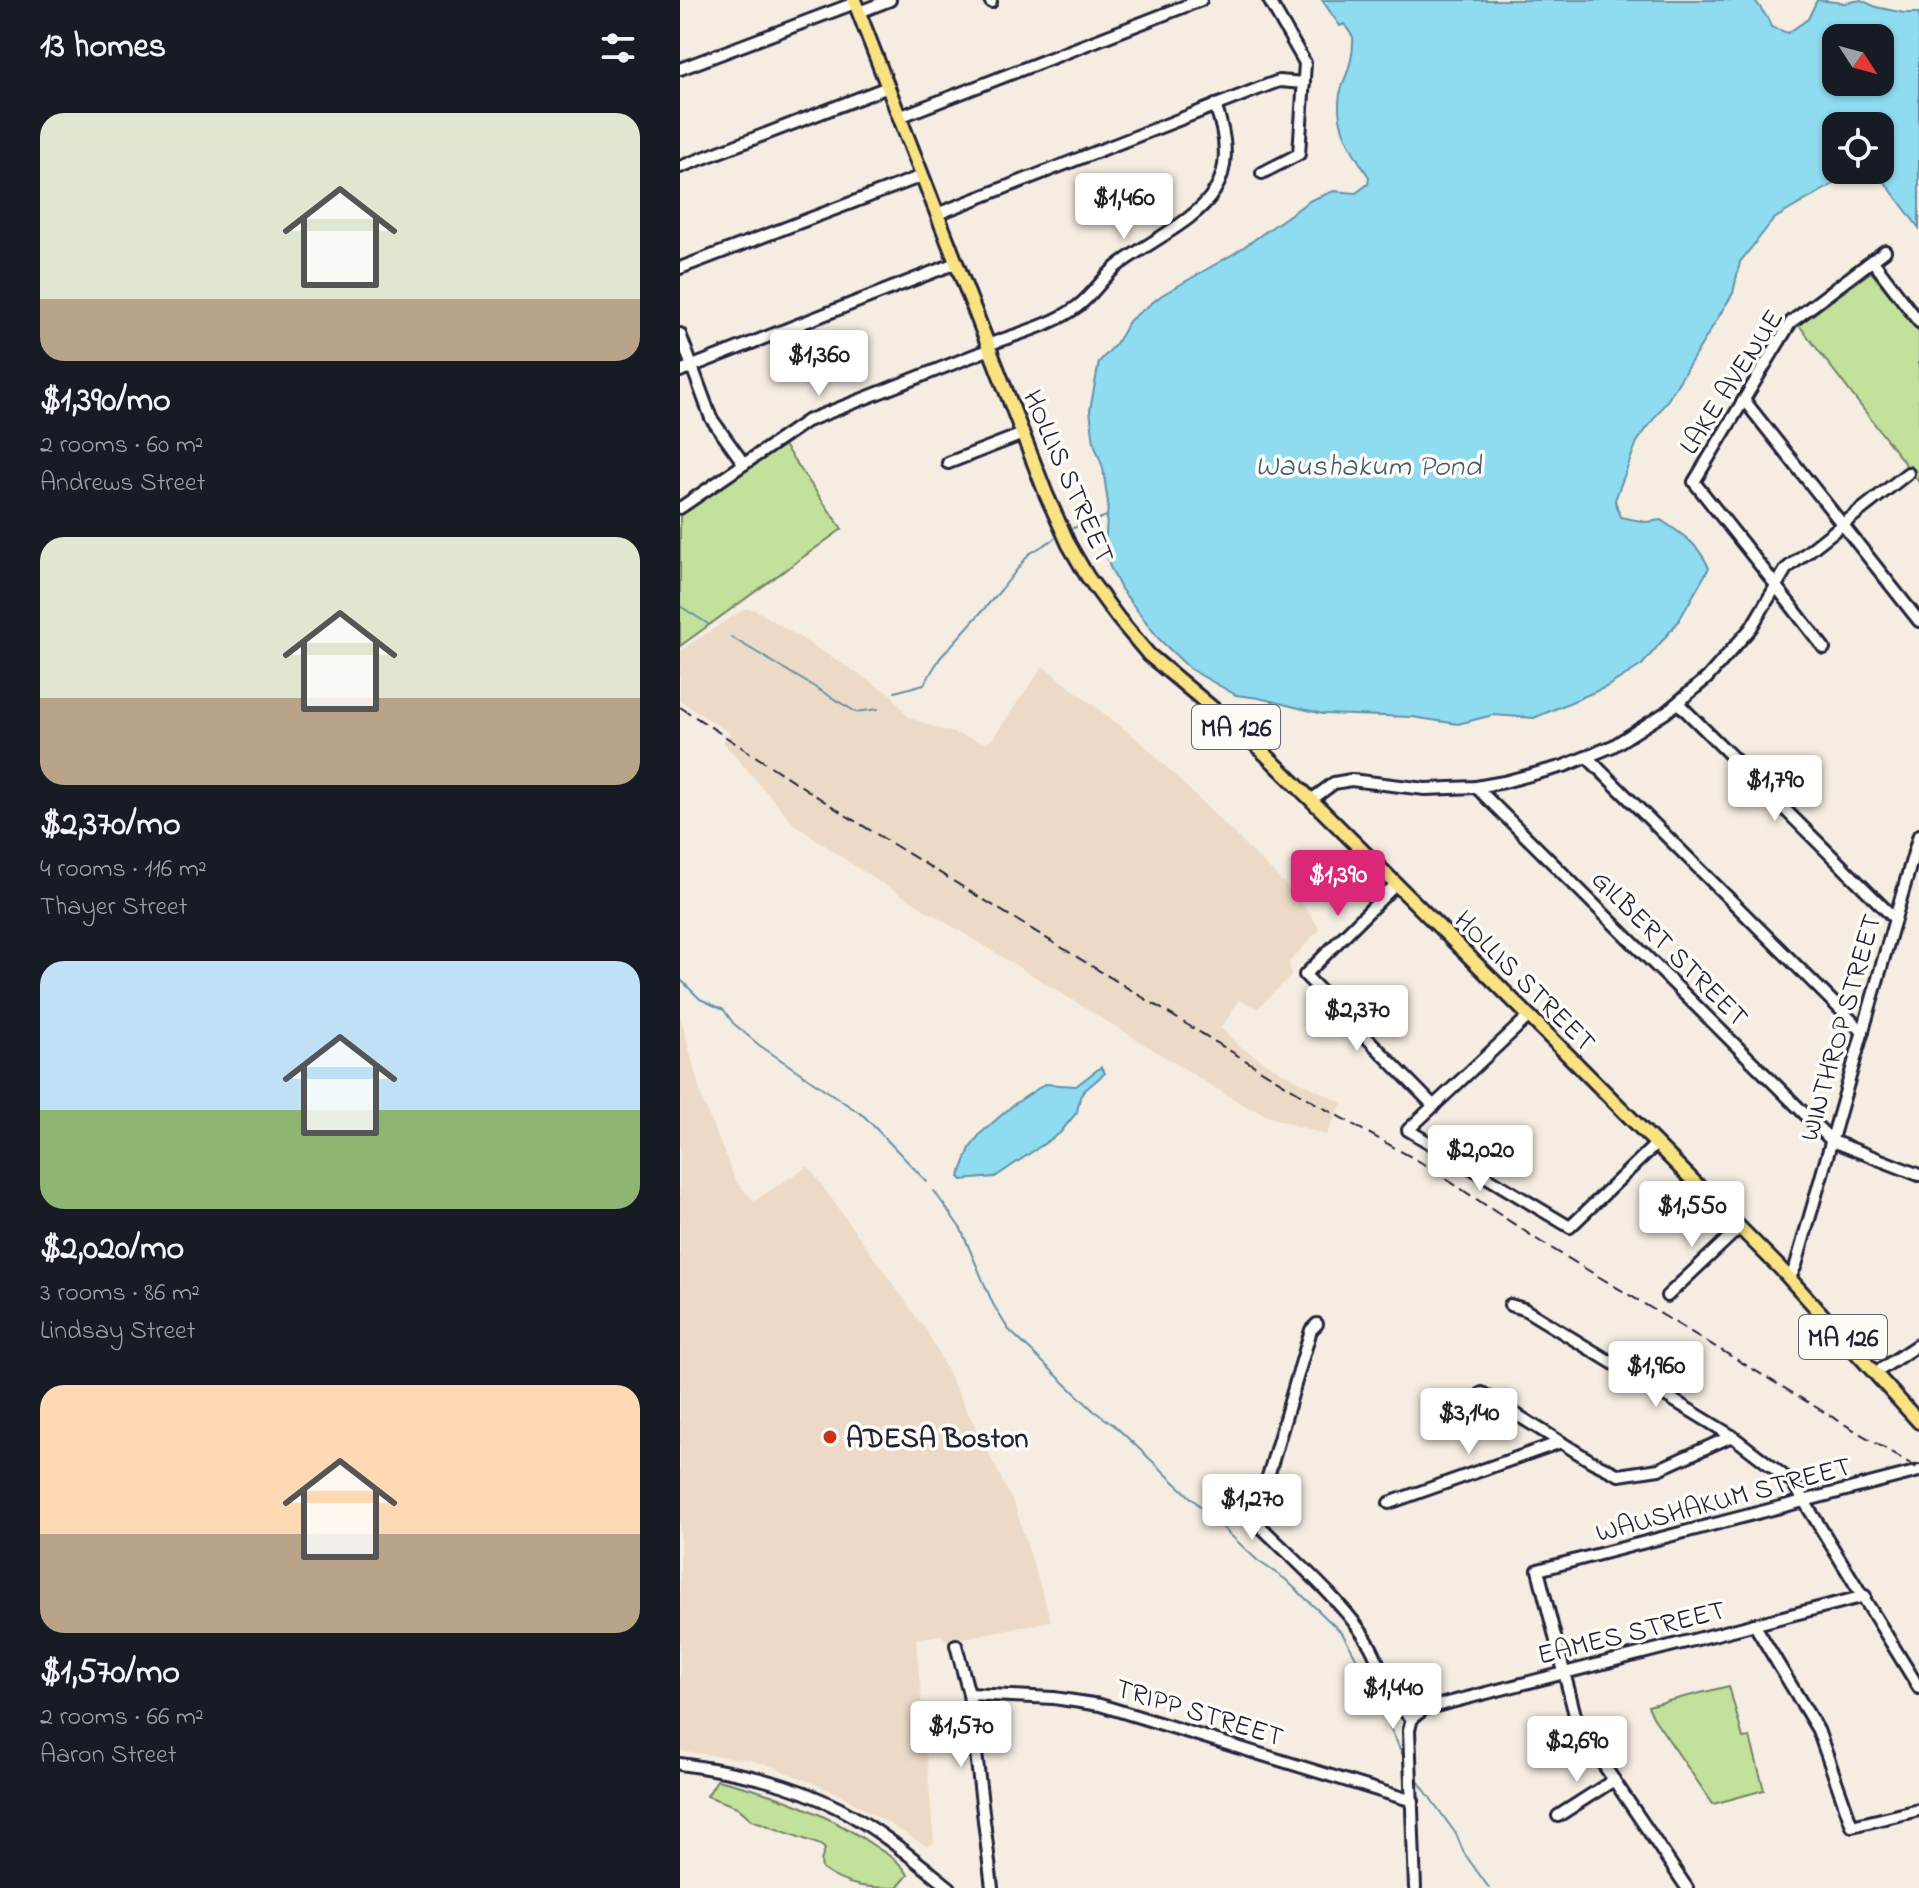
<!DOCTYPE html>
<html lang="en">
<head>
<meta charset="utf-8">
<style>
	:root { --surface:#171b24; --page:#20242c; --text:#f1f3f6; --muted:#9ea1a6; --accent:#db2777 }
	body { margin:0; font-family:"Indie Flower",sans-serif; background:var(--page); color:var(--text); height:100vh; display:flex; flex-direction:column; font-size:30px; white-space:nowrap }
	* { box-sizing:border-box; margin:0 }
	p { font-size:26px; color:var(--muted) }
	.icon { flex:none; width:44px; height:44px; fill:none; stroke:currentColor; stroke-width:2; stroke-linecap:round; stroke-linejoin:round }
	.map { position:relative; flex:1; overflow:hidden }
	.details { display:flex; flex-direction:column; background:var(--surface); width:680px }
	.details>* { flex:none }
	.needle { width:52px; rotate:126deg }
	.buttons { position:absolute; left:1142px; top:24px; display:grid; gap:16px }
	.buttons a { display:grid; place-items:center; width:72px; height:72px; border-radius:16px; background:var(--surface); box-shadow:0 2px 6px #0004; font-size:40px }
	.price { position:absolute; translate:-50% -68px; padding:0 18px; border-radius:8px; background:#fff; color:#222; font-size:26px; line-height:52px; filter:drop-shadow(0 2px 4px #0008) }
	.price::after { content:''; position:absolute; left:50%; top:48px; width:24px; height:18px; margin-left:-12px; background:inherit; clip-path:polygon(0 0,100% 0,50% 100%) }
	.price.active { background:var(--accent); color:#fff }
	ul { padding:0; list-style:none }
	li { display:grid; align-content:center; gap:16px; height:424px; padding:0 40px }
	li span { display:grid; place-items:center; height:248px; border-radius:24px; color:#555 }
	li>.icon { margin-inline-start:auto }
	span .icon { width:144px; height:144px; fill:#fffc; stroke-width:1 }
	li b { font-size:34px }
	h2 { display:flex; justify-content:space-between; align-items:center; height:96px; padding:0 40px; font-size:34px }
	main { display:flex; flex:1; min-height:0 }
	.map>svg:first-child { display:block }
</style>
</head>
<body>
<main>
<section class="details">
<h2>13 homes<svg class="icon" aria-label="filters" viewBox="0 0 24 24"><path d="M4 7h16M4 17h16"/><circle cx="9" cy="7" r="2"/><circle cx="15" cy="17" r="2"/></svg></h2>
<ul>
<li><span style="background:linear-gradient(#dfe7d0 75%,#b9a48a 0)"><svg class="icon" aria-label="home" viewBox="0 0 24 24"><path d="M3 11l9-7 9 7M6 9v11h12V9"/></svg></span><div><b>$1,390/mo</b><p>2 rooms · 60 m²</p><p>Andrews Street</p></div></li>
<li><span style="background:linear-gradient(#dfe7d0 65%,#b9a48a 0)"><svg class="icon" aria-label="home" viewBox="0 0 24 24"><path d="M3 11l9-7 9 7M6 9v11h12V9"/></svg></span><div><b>$2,370/mo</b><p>4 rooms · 116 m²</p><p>Thayer Street</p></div></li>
<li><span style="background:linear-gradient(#bfe0f5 60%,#8fb573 0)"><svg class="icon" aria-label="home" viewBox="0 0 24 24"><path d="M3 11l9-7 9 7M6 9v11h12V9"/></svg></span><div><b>$2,020/mo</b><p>3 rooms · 86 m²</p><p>Lindsay Street</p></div></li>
<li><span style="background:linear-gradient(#ffd9b3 60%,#b9a48a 0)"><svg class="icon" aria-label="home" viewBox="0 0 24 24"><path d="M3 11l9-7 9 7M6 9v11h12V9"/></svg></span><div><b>$1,570/mo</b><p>2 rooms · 66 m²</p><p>Aaron Street</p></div></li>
</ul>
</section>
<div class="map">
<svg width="1239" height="1888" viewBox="0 0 1239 1888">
	<rect width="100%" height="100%" fill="#f5ede1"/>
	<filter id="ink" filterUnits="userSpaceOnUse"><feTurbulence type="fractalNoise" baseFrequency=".0125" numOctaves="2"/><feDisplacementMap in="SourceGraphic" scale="16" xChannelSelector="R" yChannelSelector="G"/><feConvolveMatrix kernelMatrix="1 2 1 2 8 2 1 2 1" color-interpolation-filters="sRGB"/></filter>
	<g filter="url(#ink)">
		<g fill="#ecdac6">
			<polygon points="64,609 74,609 212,695 227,716 251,726 306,743 312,739 363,666 462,743 615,894 640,929 609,962 611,976 578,1008 559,1000 541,1028 559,1046 601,1072 662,1103 646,1135 593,1118 560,1103 179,869 114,824 43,742 50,733 0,701 0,651"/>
			<polygon points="0,1015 22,1099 56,1182 74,1201 128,1166 248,1333 335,1506 371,1621 267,1641 262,1635 236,1639 254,1842 248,1847 159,1794 91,1766 69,1760 0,1751"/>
		</g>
		<g fill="#c2e19a" stroke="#72826a" stroke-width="2">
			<polygon points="1191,272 1239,332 1239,482 1119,325"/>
			<polygon points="103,444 162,529 0,646 0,514"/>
			<polygon points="1049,1686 1063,1738 1070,1737 1084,1790 1033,1804 973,1717 968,1706"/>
			<path d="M 37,1780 C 95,1793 147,1813 196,1847 C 208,1855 221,1862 228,1875 L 217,1888 C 187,1888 167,1887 142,1869 L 141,1861 L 145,1849 L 141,1845 L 72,1820 L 57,1807 L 27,1796 Z"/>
		</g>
		<g fill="#8fdbf0" stroke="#6391a8" stroke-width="2" fill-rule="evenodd">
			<path d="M 642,0 L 1075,0 L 1088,19 L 1091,27 L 1108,33 L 1128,19 L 1137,0 L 1165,3 L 1181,0 L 1196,7 L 1224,13 L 1239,13 L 1239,228 L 1198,173 L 1172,173 L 1094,219 L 1060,262 L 1053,293 L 989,398 L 957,442 L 935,500 L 940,517 L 966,522 L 981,520 C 1003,535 1018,543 1029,568 L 998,622 L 962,665 L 926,687 L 854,718 L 813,715 L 778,724 L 732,717 L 643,714 L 579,698 L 556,695 L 510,669 L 479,639 L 441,589 L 430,567 L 425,548 L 428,503 L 423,468 L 414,443 L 410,410 L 419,362 L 435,345 L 450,320 L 482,295 L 555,253 L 631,200 L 654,191 L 676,193 L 688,184 L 689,177 C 670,148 649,118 664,81 C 670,67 674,54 673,37 L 664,24 L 660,26 ZM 1156,38 L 1200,38 L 1200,82 L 1156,82 ZM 1156,126 L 1200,126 L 1200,170 L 1156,170 Z"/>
			<polygon points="421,1067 425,1073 404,1091 400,1097 397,1112 380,1133 315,1177 282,1180 279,1177 290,1148 300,1134 333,1105 365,1084 396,1086"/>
		</g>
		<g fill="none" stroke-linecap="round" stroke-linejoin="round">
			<g stroke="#6391a8" stroke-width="2">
				<polyline points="393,528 427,516"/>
				<polyline points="0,606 28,624"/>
				<polyline points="51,637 176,712 198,709"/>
				<polyline points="215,692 244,684 260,658 321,590 349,554 374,539"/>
				<polyline points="0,979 20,999 44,1010 53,1023 79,1045 184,1116 247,1182"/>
				<polyline points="254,1191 281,1229 313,1304 328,1329 414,1411 434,1425 578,1561 605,1579 662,1633 686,1675 726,1762"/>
				<polyline points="736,1778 776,1834 784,1853 809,1888"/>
			</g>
			<g stroke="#22223b" stroke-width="16">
				<g id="minor">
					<polyline points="310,0 311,2"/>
					<polyline points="179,12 210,0"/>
					<polyline points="0,69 175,3"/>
					<polyline points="219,117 521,0"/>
					<polyline points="0,167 208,87"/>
					<polyline points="582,173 619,154 625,63 589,0"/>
					<polyline points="257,214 588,85 599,81 624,83"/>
					<polyline points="1192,260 1239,322"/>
					<polyline points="0,268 242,176"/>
					<polyline points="0,334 31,418 64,464"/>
					<path d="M 308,345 C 336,334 374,325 398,306 C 414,294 424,275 441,263 C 506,217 570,201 535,105"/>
					<polyline points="0,371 276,263"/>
					<polyline points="1064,400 1239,621"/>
					<polyline points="268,463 343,434"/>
					<polyline points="0,508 127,421 310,349"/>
					<polyline points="1095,584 1014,482 1111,322 1205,251"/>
					<polyline points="1095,585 1144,648"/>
					<polyline points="998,703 1215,919"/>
					<polyline points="907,757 1183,1032"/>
					<polyline points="796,787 1152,1141 1239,1175"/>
					<polyline points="631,800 654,783 671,780 745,789 796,787 824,782 884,766 933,746 985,713 1027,678 1071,628 1106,569 1228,473"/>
					<polyline points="716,884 625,975 754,1106"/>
					<polyline points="849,1016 728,1130 890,1227 976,1144"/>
					<polyline points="1110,1278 1116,1265 1239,835"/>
					<polyline points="987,1296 1060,1227"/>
					<polyline points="830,1305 844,1309 1052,1436 1113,1483 1239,1688"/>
					<path d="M 637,1324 L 631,1330 L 575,1521 C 610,1556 665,1603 689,1644 C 703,1667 708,1703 732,1718"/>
					<polyline points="1195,1373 1239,1344"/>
					<polyline points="802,1393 911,1461 939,1475 979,1469 1052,1436"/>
					<polyline points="709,1503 881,1442"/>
					<polyline points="1074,1624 1138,1730 1172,1826 1239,1810"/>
					<polyline points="276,1645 289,1694 312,1888"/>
					<polyline points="289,1694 374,1698 420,1705 733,1801"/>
					<polyline points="732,1718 744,1709 1185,1596"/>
					<polyline points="732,1718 729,1730 735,1888"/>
					<path d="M 0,1764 C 56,1772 109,1782 160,1809 C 200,1830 235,1860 270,1888"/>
					<polyline points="878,1816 934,1780"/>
					<polyline points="1007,1888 898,1727 858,1570 1239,1471"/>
				</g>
			</g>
			<g stroke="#22223b" stroke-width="18">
				<polyline id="major" points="174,0 366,494 389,545 407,576 438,618 469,655 573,742 849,1016 1100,1268 1239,1422"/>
			</g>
			<use href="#minor" stroke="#fdfcf7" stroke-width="10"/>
			<use href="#major" stroke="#f8e281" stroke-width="12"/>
			<polyline stroke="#22223b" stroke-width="2" stroke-dasharray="12 6" stroke-linecap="butt" points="0,707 167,816 640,1106 742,1163 861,1242 1239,1469"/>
		</g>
	</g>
	<circle fill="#c8321e" stroke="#fdfcf7" stroke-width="3" cx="150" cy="1437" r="8"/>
	<g text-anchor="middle" stroke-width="7" stroke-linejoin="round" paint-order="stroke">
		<g fill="#fdfcf7" stroke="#646373" stroke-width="2">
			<rect x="512" y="705" width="88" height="44" rx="6"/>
			<rect x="1119" y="1315" width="88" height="44" rx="6"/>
		</g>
		<g font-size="26" font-weight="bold" fill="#22223b">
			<text x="556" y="736">MA 126</text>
			<text x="1163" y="1346">MA 126</text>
		</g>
		<g font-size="28" fill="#22223b" stroke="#fdfcf7">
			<text transform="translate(1050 381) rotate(-57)" y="10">LAKE AVENUE</text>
			<text transform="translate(390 476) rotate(66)" y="10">HOLLIS STREET</text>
			<text transform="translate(991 947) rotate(45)" y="10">GILBERT STREET</text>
			<text transform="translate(846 980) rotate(45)" y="10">HOLLIS STREET</text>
			<text transform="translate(1159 1027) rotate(-74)" y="10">WINTHROP STREET</text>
			<text transform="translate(1043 1498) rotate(-15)" y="10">WAUSHAKUM STREET</text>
			<text transform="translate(951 1631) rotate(-14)" y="10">EAMES STREET</text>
			<text transform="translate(520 1711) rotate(17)" y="10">TRIPP STREET</text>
		</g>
		<g font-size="28" font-weight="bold" fill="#22223b" stroke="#fdfcf7" text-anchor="start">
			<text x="166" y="1447">ADESA Boston</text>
		</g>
		<g font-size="30" font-style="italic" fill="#435a71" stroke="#fdfcf7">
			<text x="688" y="475">Waushakum Pond</text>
		</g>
	</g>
</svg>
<div class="buttons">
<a><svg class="needle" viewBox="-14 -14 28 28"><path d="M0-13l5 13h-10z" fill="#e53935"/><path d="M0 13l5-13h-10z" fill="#9ea1a6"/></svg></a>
<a><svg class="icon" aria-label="locate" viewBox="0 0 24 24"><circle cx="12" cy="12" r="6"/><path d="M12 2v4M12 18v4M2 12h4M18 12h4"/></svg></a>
</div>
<b class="price" style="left:444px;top:241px">$1,460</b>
<b class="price" style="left:139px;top:398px">$1,360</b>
<b class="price" style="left:1095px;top:823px">$1,790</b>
<b class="price active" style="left:658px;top:918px">$1,390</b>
<b class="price" style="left:677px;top:1053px">$2,370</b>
<b class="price" style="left:800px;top:1193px">$2,020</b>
<b class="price" style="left:1012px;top:1249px">$1,550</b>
<b class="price" style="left:976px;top:1409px">$1,960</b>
<b class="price" style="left:789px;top:1456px">$3,140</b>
<b class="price" style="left:572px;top:1542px">$1,270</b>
<b class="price" style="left:713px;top:1731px">$1,440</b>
<b class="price" style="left:281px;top:1769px">$1,570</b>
<b class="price" style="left:897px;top:1784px">$2,690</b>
</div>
</main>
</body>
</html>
